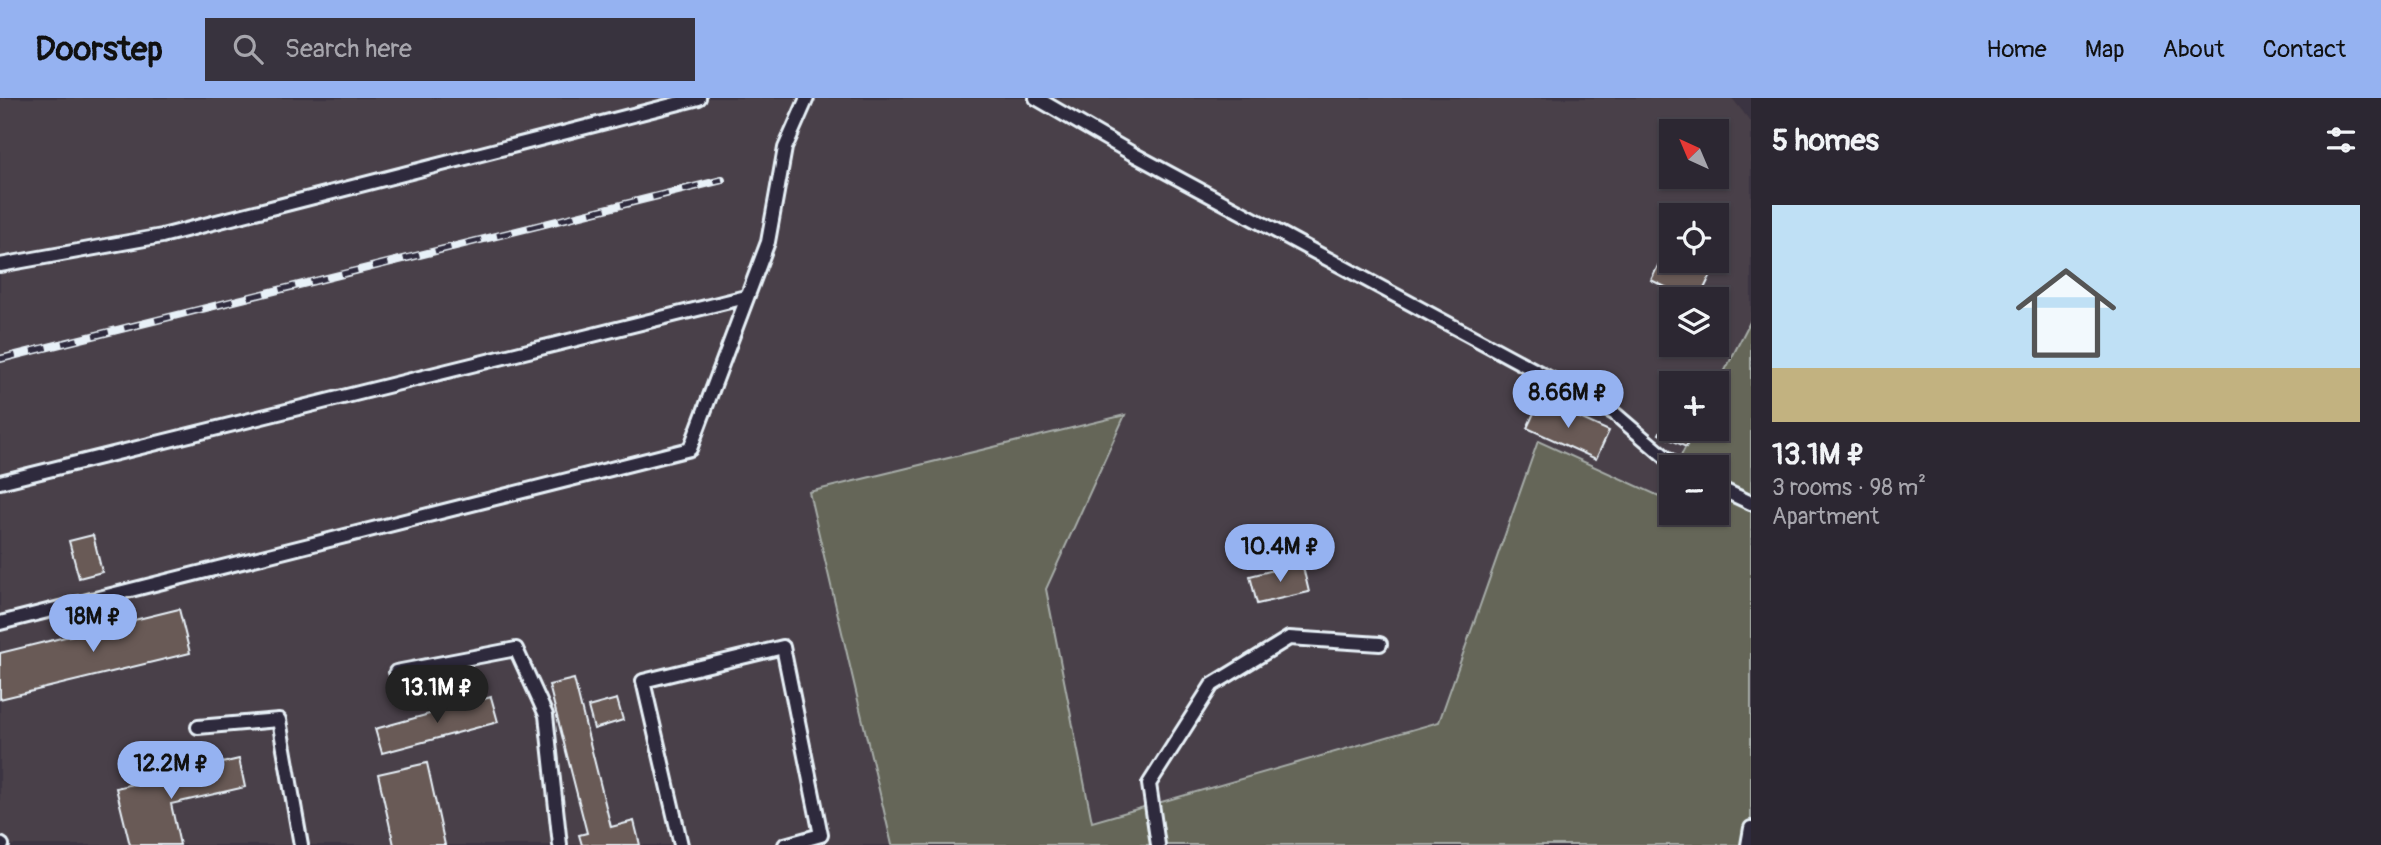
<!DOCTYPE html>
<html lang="en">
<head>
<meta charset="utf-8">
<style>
	:root { --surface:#2c2732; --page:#38333e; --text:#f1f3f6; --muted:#a6a5ac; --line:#48444d; --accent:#95b2f1 }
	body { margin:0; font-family:Pangolin,sans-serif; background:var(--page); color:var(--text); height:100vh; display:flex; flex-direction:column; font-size:26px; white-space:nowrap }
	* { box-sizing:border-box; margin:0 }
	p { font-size:23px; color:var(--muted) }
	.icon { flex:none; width:38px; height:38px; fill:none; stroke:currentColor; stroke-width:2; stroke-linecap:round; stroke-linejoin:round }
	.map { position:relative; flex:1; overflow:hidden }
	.sheet { display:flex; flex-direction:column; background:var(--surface); width:630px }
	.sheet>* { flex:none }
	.needle { width:46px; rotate:316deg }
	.buttons { position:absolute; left:1659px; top:21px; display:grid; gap:14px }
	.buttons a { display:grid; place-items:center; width:70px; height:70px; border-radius:0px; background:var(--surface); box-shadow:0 2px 5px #0004,0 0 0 2px var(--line); font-size:35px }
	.price { position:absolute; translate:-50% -60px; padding:0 16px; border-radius:24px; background:var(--accent); color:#111; font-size:23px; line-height:46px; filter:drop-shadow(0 2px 4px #0008) }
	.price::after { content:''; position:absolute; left:50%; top:42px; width:21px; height:16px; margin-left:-10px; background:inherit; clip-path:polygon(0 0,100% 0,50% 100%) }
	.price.selected { background:#222; color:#fff }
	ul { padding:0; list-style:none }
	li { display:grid; align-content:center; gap:14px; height:371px; padding:0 21px }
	li span { display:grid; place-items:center; height:217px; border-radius:0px; color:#555 }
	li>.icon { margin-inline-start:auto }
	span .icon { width:126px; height:126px; fill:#fffc; stroke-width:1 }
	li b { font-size:30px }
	h2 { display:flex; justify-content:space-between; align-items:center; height:84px; padding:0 21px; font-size:30px }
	header { display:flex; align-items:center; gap:42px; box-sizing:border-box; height:98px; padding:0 35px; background:var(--accent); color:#111 }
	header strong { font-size:33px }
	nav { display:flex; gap:38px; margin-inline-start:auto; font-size:24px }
	.search { width:490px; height:63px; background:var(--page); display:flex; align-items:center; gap:18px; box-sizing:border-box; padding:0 24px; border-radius:0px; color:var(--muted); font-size:26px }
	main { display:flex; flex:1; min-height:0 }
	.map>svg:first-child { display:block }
</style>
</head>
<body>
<header>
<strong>Doorstep</strong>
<div class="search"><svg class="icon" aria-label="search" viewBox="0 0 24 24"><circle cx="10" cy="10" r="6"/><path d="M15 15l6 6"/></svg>Search here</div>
<nav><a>Home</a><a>Map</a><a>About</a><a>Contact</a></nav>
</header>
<main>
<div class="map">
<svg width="1751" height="747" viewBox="0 0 1751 747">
	<rect width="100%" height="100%" fill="#3b3442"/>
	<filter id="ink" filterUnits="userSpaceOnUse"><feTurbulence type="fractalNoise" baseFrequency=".0143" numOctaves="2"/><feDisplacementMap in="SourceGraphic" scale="14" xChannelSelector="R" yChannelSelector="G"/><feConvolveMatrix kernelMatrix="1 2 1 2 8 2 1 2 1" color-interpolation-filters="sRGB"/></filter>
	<g filter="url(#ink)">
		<path fill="#493f48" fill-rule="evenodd" d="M 0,0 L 1732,0 L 1751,24 L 1751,222 L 1717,288 L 1717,285 L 1671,285 L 1671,331 L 1695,331 L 1675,369 L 1671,369 L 1671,376 L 1660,398 L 1538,343 L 1439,624 L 1092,724 L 1046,491 L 1125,318 L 809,394 L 892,747 L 0,747 ZM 1671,33 L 1717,33 L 1717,79 L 1671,79 ZM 1671,117 L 1717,117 L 1717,163 L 1671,163 ZM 1671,201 L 1717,201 L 1717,247 L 1671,247 Z"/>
		<polygon fill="#656658" stroke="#a6aca8" stroke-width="2" points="1751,222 1751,747 892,747 809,394 1125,317 1046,491 1092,724 1439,624 1538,343 1659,398 1671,376 1671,415 1717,415 1717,369 1675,369 1695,331 1717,331 1717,288"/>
		<g fill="#695a57" stroke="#e8f1f8" stroke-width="2">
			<polygon points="1671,141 1671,163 1717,163 1719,160 1699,201 1690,201 1651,182"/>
			<polygon points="1540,302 1609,333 1596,361 1527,330"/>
			<polygon points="1665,323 1671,326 1671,331 1695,331 1686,349 1659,336"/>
			<polygon points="93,437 102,474 79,480 69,443"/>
			<polygon points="1302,465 1309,494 1257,506 1250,478"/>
			<polygon points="179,511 190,555 0,601 0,555"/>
			<polygon points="574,581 611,729 634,723 640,747 582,747 579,737 587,735 549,587"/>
			<polygon points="491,599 498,624 382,655 375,631"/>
			<polygon points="617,601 623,622 594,631 588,609"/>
			<polygon points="239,661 245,689 171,706 180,747 130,747 116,690"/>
			<polygon points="427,665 445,747 394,747 378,676"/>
		</g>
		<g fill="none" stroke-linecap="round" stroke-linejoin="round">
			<g stroke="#e8f1f8" stroke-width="18">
				<g id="service">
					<polyline points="1036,0 1133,56 1614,315 1677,369"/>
					<polyline points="0,167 162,138 699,0"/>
					<polyline points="0,384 746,199"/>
					<polyline points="1717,389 1751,405"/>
					<polyline points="0,525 690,351 768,144 785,50 807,0"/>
					<polyline points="396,574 516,551 546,617 560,747"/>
					<polyline points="198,629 279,622 301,747"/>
					<polyline points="0,746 2,747"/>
					<polyline points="681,747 643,583 783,549 821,737 785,747"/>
					<polyline points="1158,747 1149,686 1212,587 1289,540 1380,546"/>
					<polyline points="1748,747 1751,730"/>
				</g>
			</g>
			<use href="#service" stroke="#2f2a3d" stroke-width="12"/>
			<g stroke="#e8f1f8" stroke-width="8">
				<polyline id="rail" points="0,261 722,82"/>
			</g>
			<use href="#rail" stroke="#2f2a3d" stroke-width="5" stroke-dasharray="16" stroke-linecap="butt"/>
		</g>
	</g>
</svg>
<div class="buttons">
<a><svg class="needle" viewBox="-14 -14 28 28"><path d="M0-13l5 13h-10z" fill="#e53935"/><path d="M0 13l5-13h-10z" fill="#a6a5ac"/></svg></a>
<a><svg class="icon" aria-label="locate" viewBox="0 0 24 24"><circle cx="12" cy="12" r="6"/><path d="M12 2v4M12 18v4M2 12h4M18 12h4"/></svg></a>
<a><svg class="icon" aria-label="layers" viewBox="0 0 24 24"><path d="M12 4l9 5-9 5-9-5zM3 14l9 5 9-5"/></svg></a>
<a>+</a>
<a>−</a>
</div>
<b class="price" style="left:1568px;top:332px">8.66M ₽</b>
<b class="price" style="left:1280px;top:486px">10.4M ₽</b>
<b class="price" style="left:93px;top:556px">18M ₽</b>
<b class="price selected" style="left:437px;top:627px">13.1M ₽</b>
<b class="price" style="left:171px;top:703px">12.2M ₽</b>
</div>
<section class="sheet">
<h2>5 homes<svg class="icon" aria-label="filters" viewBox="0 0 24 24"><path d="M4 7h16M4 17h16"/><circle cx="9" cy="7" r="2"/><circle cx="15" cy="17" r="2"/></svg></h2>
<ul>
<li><span style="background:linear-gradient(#bfe0f5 75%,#c2b280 0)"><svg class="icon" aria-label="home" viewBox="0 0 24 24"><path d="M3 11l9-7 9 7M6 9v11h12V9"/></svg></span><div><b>13.1M ₽</b><p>3 rooms · 98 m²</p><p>Apartment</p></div></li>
</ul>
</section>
</main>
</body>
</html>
